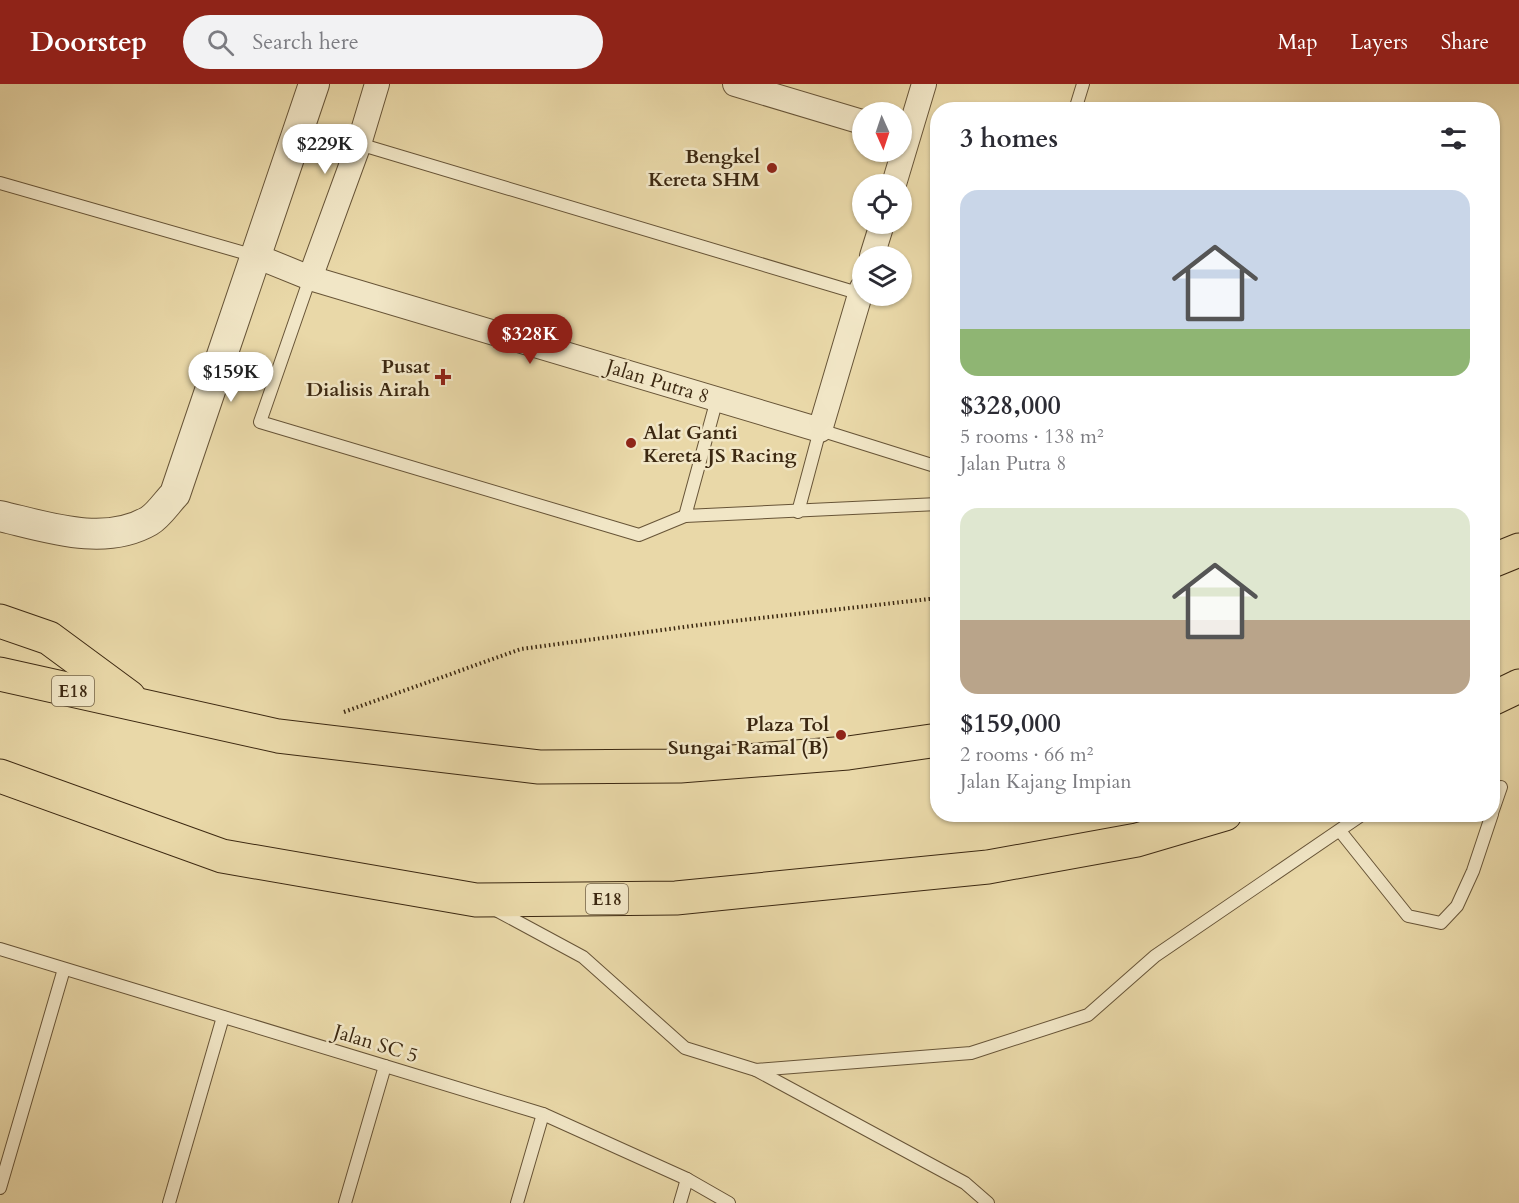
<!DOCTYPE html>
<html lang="en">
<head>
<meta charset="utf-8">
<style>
	:root { --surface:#fff; --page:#f2f2f3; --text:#2b2b33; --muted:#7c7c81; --accent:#8f2418 }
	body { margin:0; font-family:Cardo,serif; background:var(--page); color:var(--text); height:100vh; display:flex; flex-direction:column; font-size:22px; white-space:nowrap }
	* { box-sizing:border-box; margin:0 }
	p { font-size:20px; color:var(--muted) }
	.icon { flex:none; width:33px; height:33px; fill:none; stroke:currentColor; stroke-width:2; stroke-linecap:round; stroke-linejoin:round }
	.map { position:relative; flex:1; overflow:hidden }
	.panel { position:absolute; left:930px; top:18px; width:570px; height:720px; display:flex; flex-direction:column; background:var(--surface); border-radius:24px; box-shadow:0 2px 4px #0004 }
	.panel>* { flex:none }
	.needle { width:39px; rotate:177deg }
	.fabs { position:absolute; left:852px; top:18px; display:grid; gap:12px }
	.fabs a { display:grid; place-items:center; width:60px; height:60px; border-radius:50%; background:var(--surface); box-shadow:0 2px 4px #0004; font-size:30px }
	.price { position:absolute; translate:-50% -51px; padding:0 14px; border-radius:21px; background:#fff; color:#222; font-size:20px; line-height:39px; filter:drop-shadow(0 2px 3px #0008) }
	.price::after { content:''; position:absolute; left:50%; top:36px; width:18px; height:14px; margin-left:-9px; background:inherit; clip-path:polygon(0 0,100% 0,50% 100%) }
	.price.current { background:var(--accent); color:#fff }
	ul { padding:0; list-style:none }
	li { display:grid; align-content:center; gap:12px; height:318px; padding:0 30px }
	li span { display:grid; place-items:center; height:186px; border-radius:18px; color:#555 }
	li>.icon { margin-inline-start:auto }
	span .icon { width:108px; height:108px; fill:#fffc; stroke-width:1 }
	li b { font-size:26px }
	h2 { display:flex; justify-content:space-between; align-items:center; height:72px; padding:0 30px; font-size:26px }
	header { display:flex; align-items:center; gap:36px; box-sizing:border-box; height:84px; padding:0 30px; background:var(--accent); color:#fff }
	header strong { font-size:28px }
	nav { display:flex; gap:33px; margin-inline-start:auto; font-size:21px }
	.search { width:420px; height:54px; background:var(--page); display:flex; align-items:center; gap:15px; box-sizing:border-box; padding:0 21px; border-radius:33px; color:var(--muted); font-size:22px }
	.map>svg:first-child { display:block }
</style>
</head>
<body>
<header>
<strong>Doorstep</strong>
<div class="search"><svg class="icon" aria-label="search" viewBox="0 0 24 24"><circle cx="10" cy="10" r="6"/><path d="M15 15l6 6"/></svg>Search here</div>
<nav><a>Map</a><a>Layers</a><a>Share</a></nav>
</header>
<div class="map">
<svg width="1519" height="1119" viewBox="0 0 1519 1119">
	<rect width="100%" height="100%" fill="#e9d8a8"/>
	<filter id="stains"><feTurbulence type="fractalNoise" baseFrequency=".00333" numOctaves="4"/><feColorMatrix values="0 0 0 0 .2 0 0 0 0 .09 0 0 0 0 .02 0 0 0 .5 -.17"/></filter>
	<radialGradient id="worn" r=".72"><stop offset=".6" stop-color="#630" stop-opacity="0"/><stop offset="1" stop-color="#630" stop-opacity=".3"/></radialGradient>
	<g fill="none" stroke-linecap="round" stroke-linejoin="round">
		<g stroke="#675437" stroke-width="14">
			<g id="service">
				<polyline points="1075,26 1083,0"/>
				<polyline points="359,60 861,210"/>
				<polyline points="0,99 255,172"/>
				<polyline points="310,194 260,338 639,451 685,432"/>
				<polyline points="717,315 685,432 938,420"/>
				<polyline points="798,428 820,346 938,383"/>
				<polyline points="1492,729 1501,703"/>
				<polyline points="1340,747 1408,832 1441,839 1457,822 1473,787 1492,730"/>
				<polyline points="494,825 583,873 685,964 756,986 971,969 1088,931 1155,872 1363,730"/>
				<polyline points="0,865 543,1030 687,1095 729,1119"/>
				<polyline points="756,986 965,1099 988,1119"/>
				<polyline points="0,1104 64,885"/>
				<polyline points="169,1119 223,933"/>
				<polyline points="345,1119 385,982"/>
				<polyline points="517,1119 543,1030"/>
				<polyline points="680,1119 687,1095"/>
			</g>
		</g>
		<g stroke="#675437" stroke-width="26">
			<g id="minor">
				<polyline points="735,0 862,38"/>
				<polyline points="894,100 924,0"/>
				<polyline points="256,172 310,194 820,346 862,204"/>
				<polyline points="872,172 882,140"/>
				<polyline points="310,194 359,60 377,0"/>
			</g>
		</g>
		<g stroke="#675437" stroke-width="32">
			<path id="tertiary" d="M 0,432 C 47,443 104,463 149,437 C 159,431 167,418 175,410 L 314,0"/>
		</g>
		<g stroke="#3c2811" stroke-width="35">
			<g id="motorway">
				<polyline points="1492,477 1519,466"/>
				<polyline points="0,537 49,554 129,613"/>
				<polyline points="0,590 278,652 539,683 680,682 848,669 938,656"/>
				<polyline points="1492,615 1519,602"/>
				<polyline points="0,692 222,772 476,816 676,814 988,783 1137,756 1225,730"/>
			</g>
		</g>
		<polyline stroke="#3c2811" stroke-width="4" stroke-dasharray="1.5 3" stroke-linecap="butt" points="344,628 521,565 699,541 938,514"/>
		<use href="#service" stroke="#f1e6c6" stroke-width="12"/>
		<use href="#minor" stroke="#f1e6c6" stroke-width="24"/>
		<use href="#tertiary" stroke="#f1e6c6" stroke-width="30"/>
		<use href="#motorway" stroke="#e9d8a8" stroke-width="33"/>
	</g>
	<g fill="#8f2418" stroke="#f1e6c6" stroke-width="2">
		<circle cx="772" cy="84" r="6"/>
		<path d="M440 284h6v6h6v6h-6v6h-6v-6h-6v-6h6z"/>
		<circle cx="631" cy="359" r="6"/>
		<circle cx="841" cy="651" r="6"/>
	</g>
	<g text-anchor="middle" stroke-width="5" stroke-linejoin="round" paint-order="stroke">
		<g fill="#f1e6c6" stroke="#726147" stroke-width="1.5">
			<rect x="52" y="592" width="42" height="30" rx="4.5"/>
			<rect x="586" y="800" width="42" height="30" rx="4.5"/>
		</g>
		<g font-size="18" font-weight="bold" fill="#3c2811">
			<text x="73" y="613">E18</text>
			<text x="607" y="821">E18</text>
		</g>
		<g font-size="20" font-weight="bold" fill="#3c2811" stroke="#f1e6c6" text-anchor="end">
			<text x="760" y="79">Bengkel<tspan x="760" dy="23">Kereta SHM</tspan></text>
			<text x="430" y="289">Pusat<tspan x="430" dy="23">Dialisis Airah</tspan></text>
			<text x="643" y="355" text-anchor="start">Alat Ganti<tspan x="643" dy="23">Kereta JS Racing</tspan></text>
			<text x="829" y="647">Plaza Tol<tspan x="829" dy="23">Sungai Ramal (B)</tspan></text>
		</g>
		<g font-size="20" fill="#3c2811" stroke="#f1e6c6">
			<text transform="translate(658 297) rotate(17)" y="7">Jalan Putra 8</text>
			<text transform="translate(376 959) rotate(17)" y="7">Jalan SC 5</text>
		</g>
	</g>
	<rect width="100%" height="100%" filter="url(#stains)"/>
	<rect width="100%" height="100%" fill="url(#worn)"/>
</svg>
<div class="fabs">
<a><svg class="needle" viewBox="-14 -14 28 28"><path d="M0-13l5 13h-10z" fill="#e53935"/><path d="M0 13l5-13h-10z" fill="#7c7c81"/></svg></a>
<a><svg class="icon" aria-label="locate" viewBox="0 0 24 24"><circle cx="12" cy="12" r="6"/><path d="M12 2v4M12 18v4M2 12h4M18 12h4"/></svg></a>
<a><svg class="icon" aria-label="layers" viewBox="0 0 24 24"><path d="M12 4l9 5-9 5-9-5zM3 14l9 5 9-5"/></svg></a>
</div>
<b class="price" style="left:325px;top:91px">$229K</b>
<b class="price current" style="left:530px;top:281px">$328K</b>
<b class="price" style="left:231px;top:319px">$159K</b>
<section class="panel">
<h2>3 homes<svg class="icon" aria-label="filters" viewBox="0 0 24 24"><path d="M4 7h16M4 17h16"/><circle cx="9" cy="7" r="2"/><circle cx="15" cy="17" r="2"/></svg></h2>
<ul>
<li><span style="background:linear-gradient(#c9d6e8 75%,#8fb573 0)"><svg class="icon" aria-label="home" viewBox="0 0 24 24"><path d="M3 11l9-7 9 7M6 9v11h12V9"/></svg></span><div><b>$328,000</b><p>5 rooms · 138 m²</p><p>Jalan Putra 8</p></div></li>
<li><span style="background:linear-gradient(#dfe7d0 60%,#b9a48a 0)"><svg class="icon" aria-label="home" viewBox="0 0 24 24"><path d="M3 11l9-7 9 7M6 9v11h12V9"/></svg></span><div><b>$159,000</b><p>2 rooms · 66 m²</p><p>Jalan Kajang Impian</p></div></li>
</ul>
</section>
</div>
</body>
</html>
